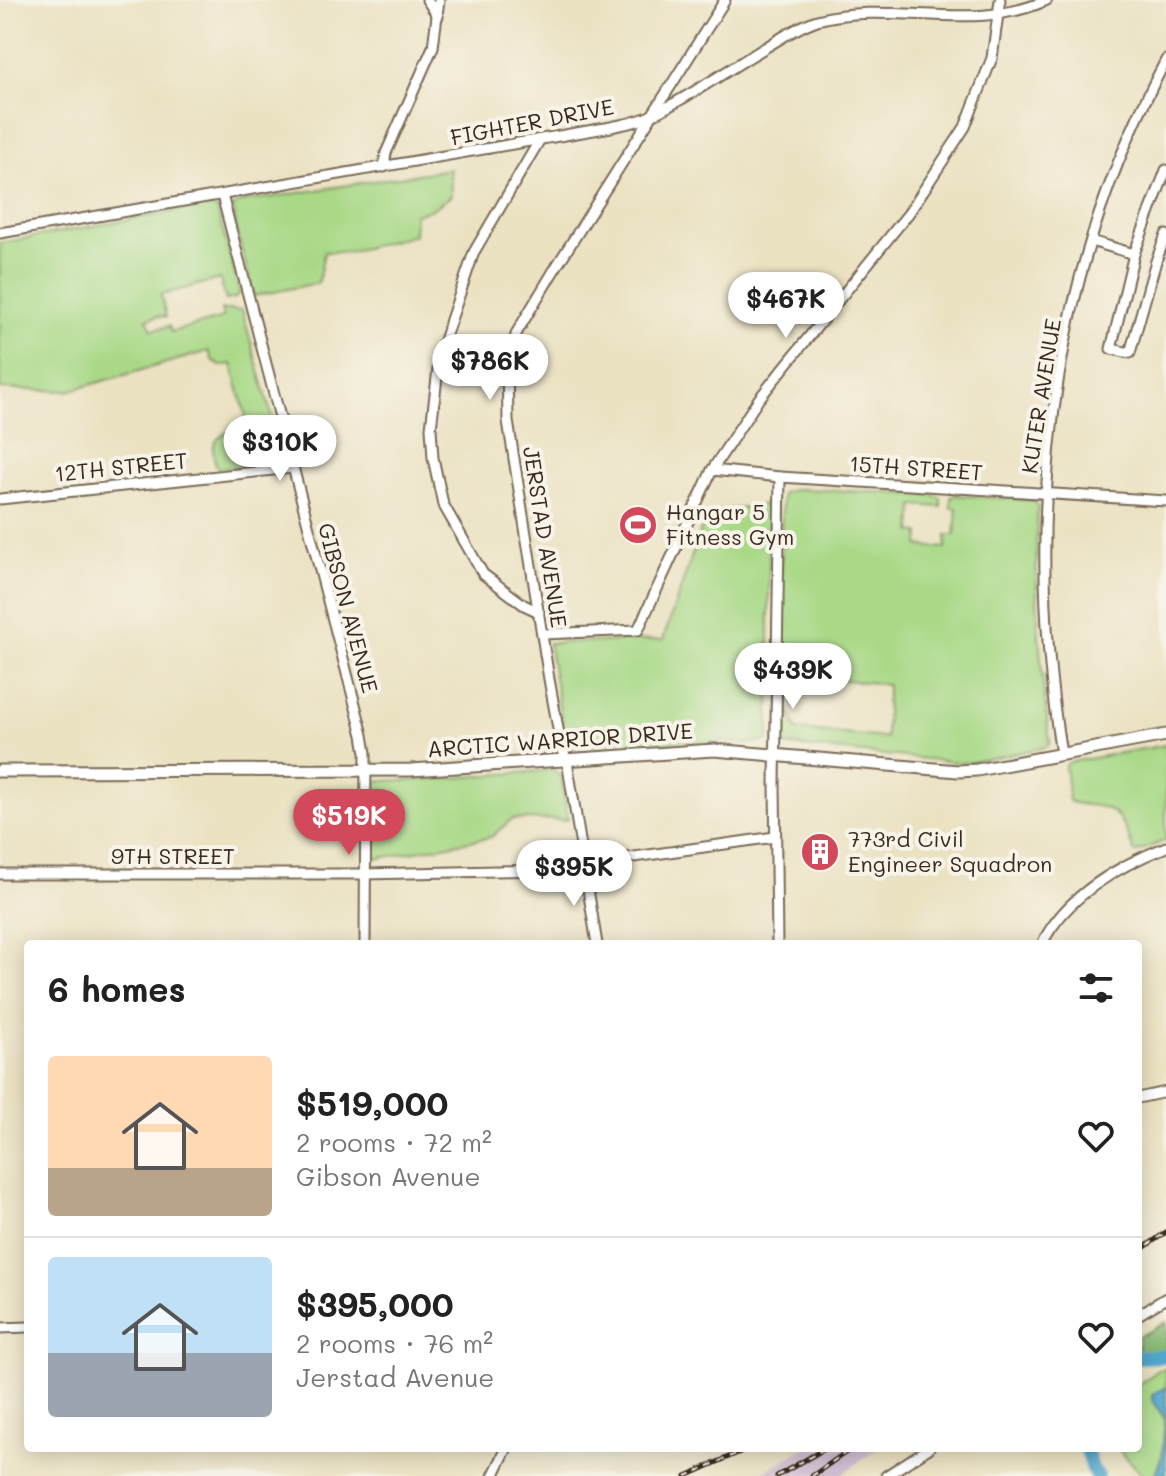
<!DOCTYPE html>
<html lang="en">
<head>
<meta charset="utf-8">
<style>
	:root { --surface:#fff; --page:#f6f6f6; --text:#222; --muted:#767676; --line:#e0e0e0; --accent:#d1495b }
	body { margin:0; font-family:Mali,sans-serif; background:var(--page); color:var(--text); height:100vh; display:flex; flex-direction:column; font-size:30px; white-space:nowrap }
	* { box-sizing:border-box; margin:0 }
	p { font-size:26px; color:var(--muted) }
	.icon { flex:none; width:44px; height:44px; fill:none; stroke:currentColor; stroke-width:2; stroke-linecap:round; stroke-linejoin:round }
	.map { position:relative; flex:1; overflow:hidden }
	.sheet { position:absolute; left:24px; top:940px; width:1118px; height:512px; display:flex; flex-direction:column; background:var(--surface); border-radius:8px; box-shadow:0 4px 20px #0003 }
	.sheet>* { flex:none }
	.price { position:absolute; translate:-50% -68px; padding:0 18px; border-radius:28px; background:#fff; color:#222; font-size:26px; line-height:52px; filter:drop-shadow(0 2px 4px #0008) }
	.price::after { content:''; position:absolute; left:50%; top:48px; width:24px; height:18px; margin-left:-12px; background:inherit; clip-path:polygon(0 0,100% 0,50% 100%) }
	.price.current { background:var(--accent); color:#fff }
	ul { padding:0; list-style:none }
	li { display:flex; align-items:center; gap:24px; height:200px; padding:0 24px }
	li+li { border-top:2px solid var(--line) }
	li span { display:grid; place-items:center; flex:none; width:224px; height:160px; border-radius:8px; color:#555 }
	li>.icon { margin-inline-start:auto }
	span .icon { width:96px; height:96px; fill:#fffc; stroke-width:1 }
	li b { font-size:34px }
	h2 { display:flex; justify-content:space-between; align-items:center; height:96px; padding:0 24px; font-size:34px }
	.map>svg:first-child { display:block }
</style>
</head>
<body>
<div class="map">
<svg width="1166" height="1476" viewBox="0 0 1166 1476">
	<rect width="100%" height="100%" fill="#f7f3e8"/>
	<filter id="ink" filterUnits="userSpaceOnUse"><feTurbulence type="fractalNoise" baseFrequency=".0125" numOctaves="2"/><feDisplacementMap in="SourceGraphic" scale="16" xChannelSelector="R" yChannelSelector="G"/><feConvolveMatrix kernelMatrix="1 2 1 2 8 2 1 2 1" color-interpolation-filters="sRGB"/></filter>
	<filter id="wash" filterUnits="userSpaceOnUse"><feTurbulence type="fractalNoise" baseFrequency=".006" numOctaves="4" result="noise"/><feDisplacementMap in="SourceGraphic" scale="32" xChannelSelector="R" yChannelSelector="G"/><feGaussianBlur stdDeviation="1.8" result="paint"/><feColorMatrix in="noise" values="0 0 0 0 0 0 0 0 0 0 0 0 0 0 0 0 0 1.4 0 .05"/><feComposite in="paint" operator="in"/></filter>
	<g filter="url(#wash)">
		<rect width="100%" height="100%" fill="#ebe2c2"/>
		<polygon fill="#cfbdd0" points="805,1448 878,1448 840,1476 756,1476"/>
		<g fill="#a9d987" stroke="#728252" stroke-width="2">
			<polygon points="450,169 451,196 432,209 415,214 414,235 349,252 324,252 318,283 254,296 237,232 233,207 241,202"/>
			<path d="M 203,206 L 217,209 L 240,293 L 235,298 L 226,300 L 220,279 L 161,295 L 166,317 L 158,316 L 147,319 L 152,330 L 169,326 L 171,332 L 223,318 L 221,310 L 242,310 L 283,456 L 274,463 L 218,469 C 203,437 225,433 248,424 L 232,364 L 220,366 L 212,360 L 209,351 L 68,391 L 0,389 L 0,243 Z"/>
			<path d="M 798,489 L 936,495 L 941,498 L 941,507 L 914,505 L 912,532 L 920,533 L 919,546 L 946,548 L 947,535 L 955,535 L 957,508 L 951,508 L 951,497 L 955,495 L 1032,500 L 1038,506 C 1033,586 1040,663 1050,743 L 1046,747 L 967,763 L 784,745 L 779,740 L 789,709 L 797,730 L 886,738 L 887,684 L 780,674 L 782,493 Z"/>
			<path d="M 769,504 L 769,739 C 757,746 740,743 727,742 C 675,740 623,746 571,749 L 566,745 L 548,643 L 663,640 L 704,521 L 719,511 Z"/>
			<path d="M 1166,745 L 1166,840 L 1135,853 C 1127,835 1123,813 1102,807 C 1091,804 1080,806 1069,801 L 1065,765 L 1070,762 Z"/>
			<polygon points="554,770 561,777 568,820 512,819 491,837 374,859 375,781 428,780"/>
			<polygon points="1166,1369 1166,1476 1144,1476 1117,1448 1138,1448 1138,1385 1158,1370"/>
		</g>
		<polygon fill="#86b974" stroke="#607249" stroke-width="2" points="1166,1322 1166,1350 1138,1355 1138,1337"/>
		<polygon fill="#51a6cd" stroke="#466876" stroke-width="2" points="1166,1387 1166,1476 1154,1476 1162,1456 1165,1419 1152,1400 1152,1394"/>
		<g fill="none" stroke-linecap="round" stroke-linejoin="round">
			<g stroke="#51a6cd" stroke-width="14">
				<polyline points="1138,1357 1166,1356"/>
				<polyline points="1086,1448 1092,1469 1097,1476"/>
			</g>
		</g>
	</g>
	<g filter="url(#ink)">
		<g fill="none" stroke-linecap="round" stroke-linejoin="round">
			<g stroke="#796a57" stroke-width="13">
				<g id="minor">
					<polyline points="427,0 438,16"/>
					<polyline points="384,167 386,153 433,47 439,0"/>
					<polyline points="1166,170 1134,254 1111,349 1130,353 1156,261 1166,235"/>
					<polyline points="222,195 363,735 366,753 365,944"/>
					<path d="M 0,233 L 611,127 C 624,124 640,122 652,115 C 689,97 723,73 758,52 C 777,41 796,27 817,20 C 893,0 973,34 1047,0"/>
					<polyline points="1091,241 1134,254"/>
					<polyline points="712,470 780,477 1166,501"/>
					<polyline points="0,499 293,468"/>
					<polyline points="539,612 524,605 483,574 443,504 433,458 431,428 440,352 474,252 539,141"/>
					<polyline points="543,634 638,630 712,470 758,400 908,214 965,127 992,58 1000,0"/>
					<path d="M 1061,754 C 1023,513 1050,277 1166,60"/>
					<polyline points="0,874 365,874 543,870 775,837"/>
					<polyline points="597,944 567,761 561,745 549,679 508,421 507,363 517,332 553,272 725,0"/>
					<polyline points="777,944 775,783 780,477"/>
					<path d="M 1042,944 C 1065,897 1118,866 1166,847"/>
					<polyline points="1138,1098 1166,1092"/>
					<polyline points="1138,1315 1166,1298"/>
					<polyline points="0,1328 28,1327"/>
					<polyline points="493,1476 507,1448"/>
					<polyline points="886,1476 929,1448"/>
				</g>
			</g>
			<g stroke="#796a57" stroke-width="15">
				<polyline id="major" points="0,771 411,770 714,750 958,771 977,770 1166,735"/>
			</g>
			<use href="#minor" stroke="#fff" stroke-width="9"/>
			<use href="#major" stroke="#fff" stroke-width="11"/>
			<g stroke="#3b2a1e" stroke-width="5">
				<g id="rail">
					<polyline points="1138,1252 1166,1232"/>
					<polyline points="686,1476 749,1448"/>
					<polyline points="777,1476 826,1448"/>
					<polyline points="812,1476 852,1448"/>
				</g>
			</g>
			<use href="#rail" stroke="#f7f3e8" stroke-width="2" stroke-dasharray="6" stroke-linecap="butt"/>
		</g>
	</g>
	<defs>
		<g id="stadium-disc" transform="scale(2)"><circle r="9.5" fill="#d1495b" stroke="#f7f3e8"/><path d="M0-5a6.5 5 0 1 0 0 10a6.5 5 0 1 0 0-10ZM-3.5-1.8h7v3.6h-7Z" fill="#fff"/></g>
		<g id="building-disc" transform="scale(2)"><circle r="9.5" fill="#d1495b" stroke="#f7f3e8"/><path d="M-4-6H4V6H1V3H-1V6H-4ZM-2.5-4.3h1.7v1.8h-1.7ZM.8-4.3h1.7v1.8H.8ZM-2.5-1h1.7V.8h-1.7ZM.8-1h1.7V.8H.8Z" fill="#fff"/></g>
	</defs>
	<g fill-rule="evenodd">
		<use href="#stadium-disc" x="638" y="525"/>
		<use href="#building-disc" x="820" y="852"/>
	</g>
	<g text-anchor="middle" stroke-width="8" stroke-linejoin="round" paint-order="stroke">
		<g font-size="22" fill="#3b2a1e" stroke="#f7f3e8">
			<text transform="translate(532 122) rotate(-11)" y="8">FIGHTER DRIVE</text>
			<text transform="translate(1041 396) rotate(-81)" y="8">KUTER AVENUE</text>
			<text transform="translate(121 467) rotate(-6)" y="8">12TH STREET</text>
			<text transform="translate(916 468) rotate(4)" y="8">15TH STREET</text>
			<text transform="translate(545 537) rotate(81)" y="8">JERSTAD AVENUE</text>
			<text transform="translate(348 608) rotate(75)" y="8">GIBSON AVENUE</text>
			<text transform="translate(560 740) rotate(-4)" y="8">ARCTIC WARRIOR DRIVE</text>
			<text x="173" y="864">9TH STREET</text>
		</g>
		<g font-size="22" fill="#3b2a1e" stroke="#f7f3e8" text-anchor="start">
			<text x="666" y="520">Hangar 5<tspan x="666" dy="25">Fitness Gym</tspan></text>
			<text x="848" y="847">773rd Civil<tspan x="848" dy="25">Engineer Squadron</tspan></text>
		</g>
	</g>
</svg>
<b class="price" style="left:786px;top:340px">$467K</b>
<b class="price" style="left:490px;top:402px">$786K</b>
<b class="price" style="left:280px;top:483px">$310K</b>
<b class="price" style="left:793px;top:711px">$439K</b>
<b class="price current" style="left:349px;top:857px">$519K</b>
<b class="price" style="left:574px;top:908px">$395K</b>
<section class="sheet">
<h2>6 homes<svg class="icon" aria-label="filters" viewBox="0 0 24 24"><path d="M4 7h16M4 17h16"/><circle cx="9" cy="7" r="2"/><circle cx="15" cy="17" r="2"/></svg></h2>
<ul>
<li><span style="background:linear-gradient(#ffd9b3 70%,#b9a48a 0)"><svg class="icon" aria-label="home" viewBox="0 0 24 24"><path d="M3 11l9-7 9 7M6 9v11h12V9"/></svg></span><div><b>$519,000</b><p>2 rooms · 72 m²</p><p>Gibson Avenue</p></div><svg class="icon" aria-label="heart" viewBox="0 0 24 24"><path d="M12 20l-8-8c-3-5 5-10 8-4 3-6 11-1 8 4z"/></svg></li>
<li><span style="background:linear-gradient(#bfe0f5 60%,#9aa5b1 0)"><svg class="icon" aria-label="home" viewBox="0 0 24 24"><path d="M3 11l9-7 9 7M6 9v11h12V9"/></svg></span><div><b>$395,000</b><p>2 rooms · 76 m²</p><p>Jerstad Avenue</p></div><svg class="icon" aria-label="heart" viewBox="0 0 24 24"><path d="M12 20l-8-8c-3-5 5-10 8-4 3-6 11-1 8 4z"/></svg></li>
</ul>
</section>
</div>
</body>
</html>
